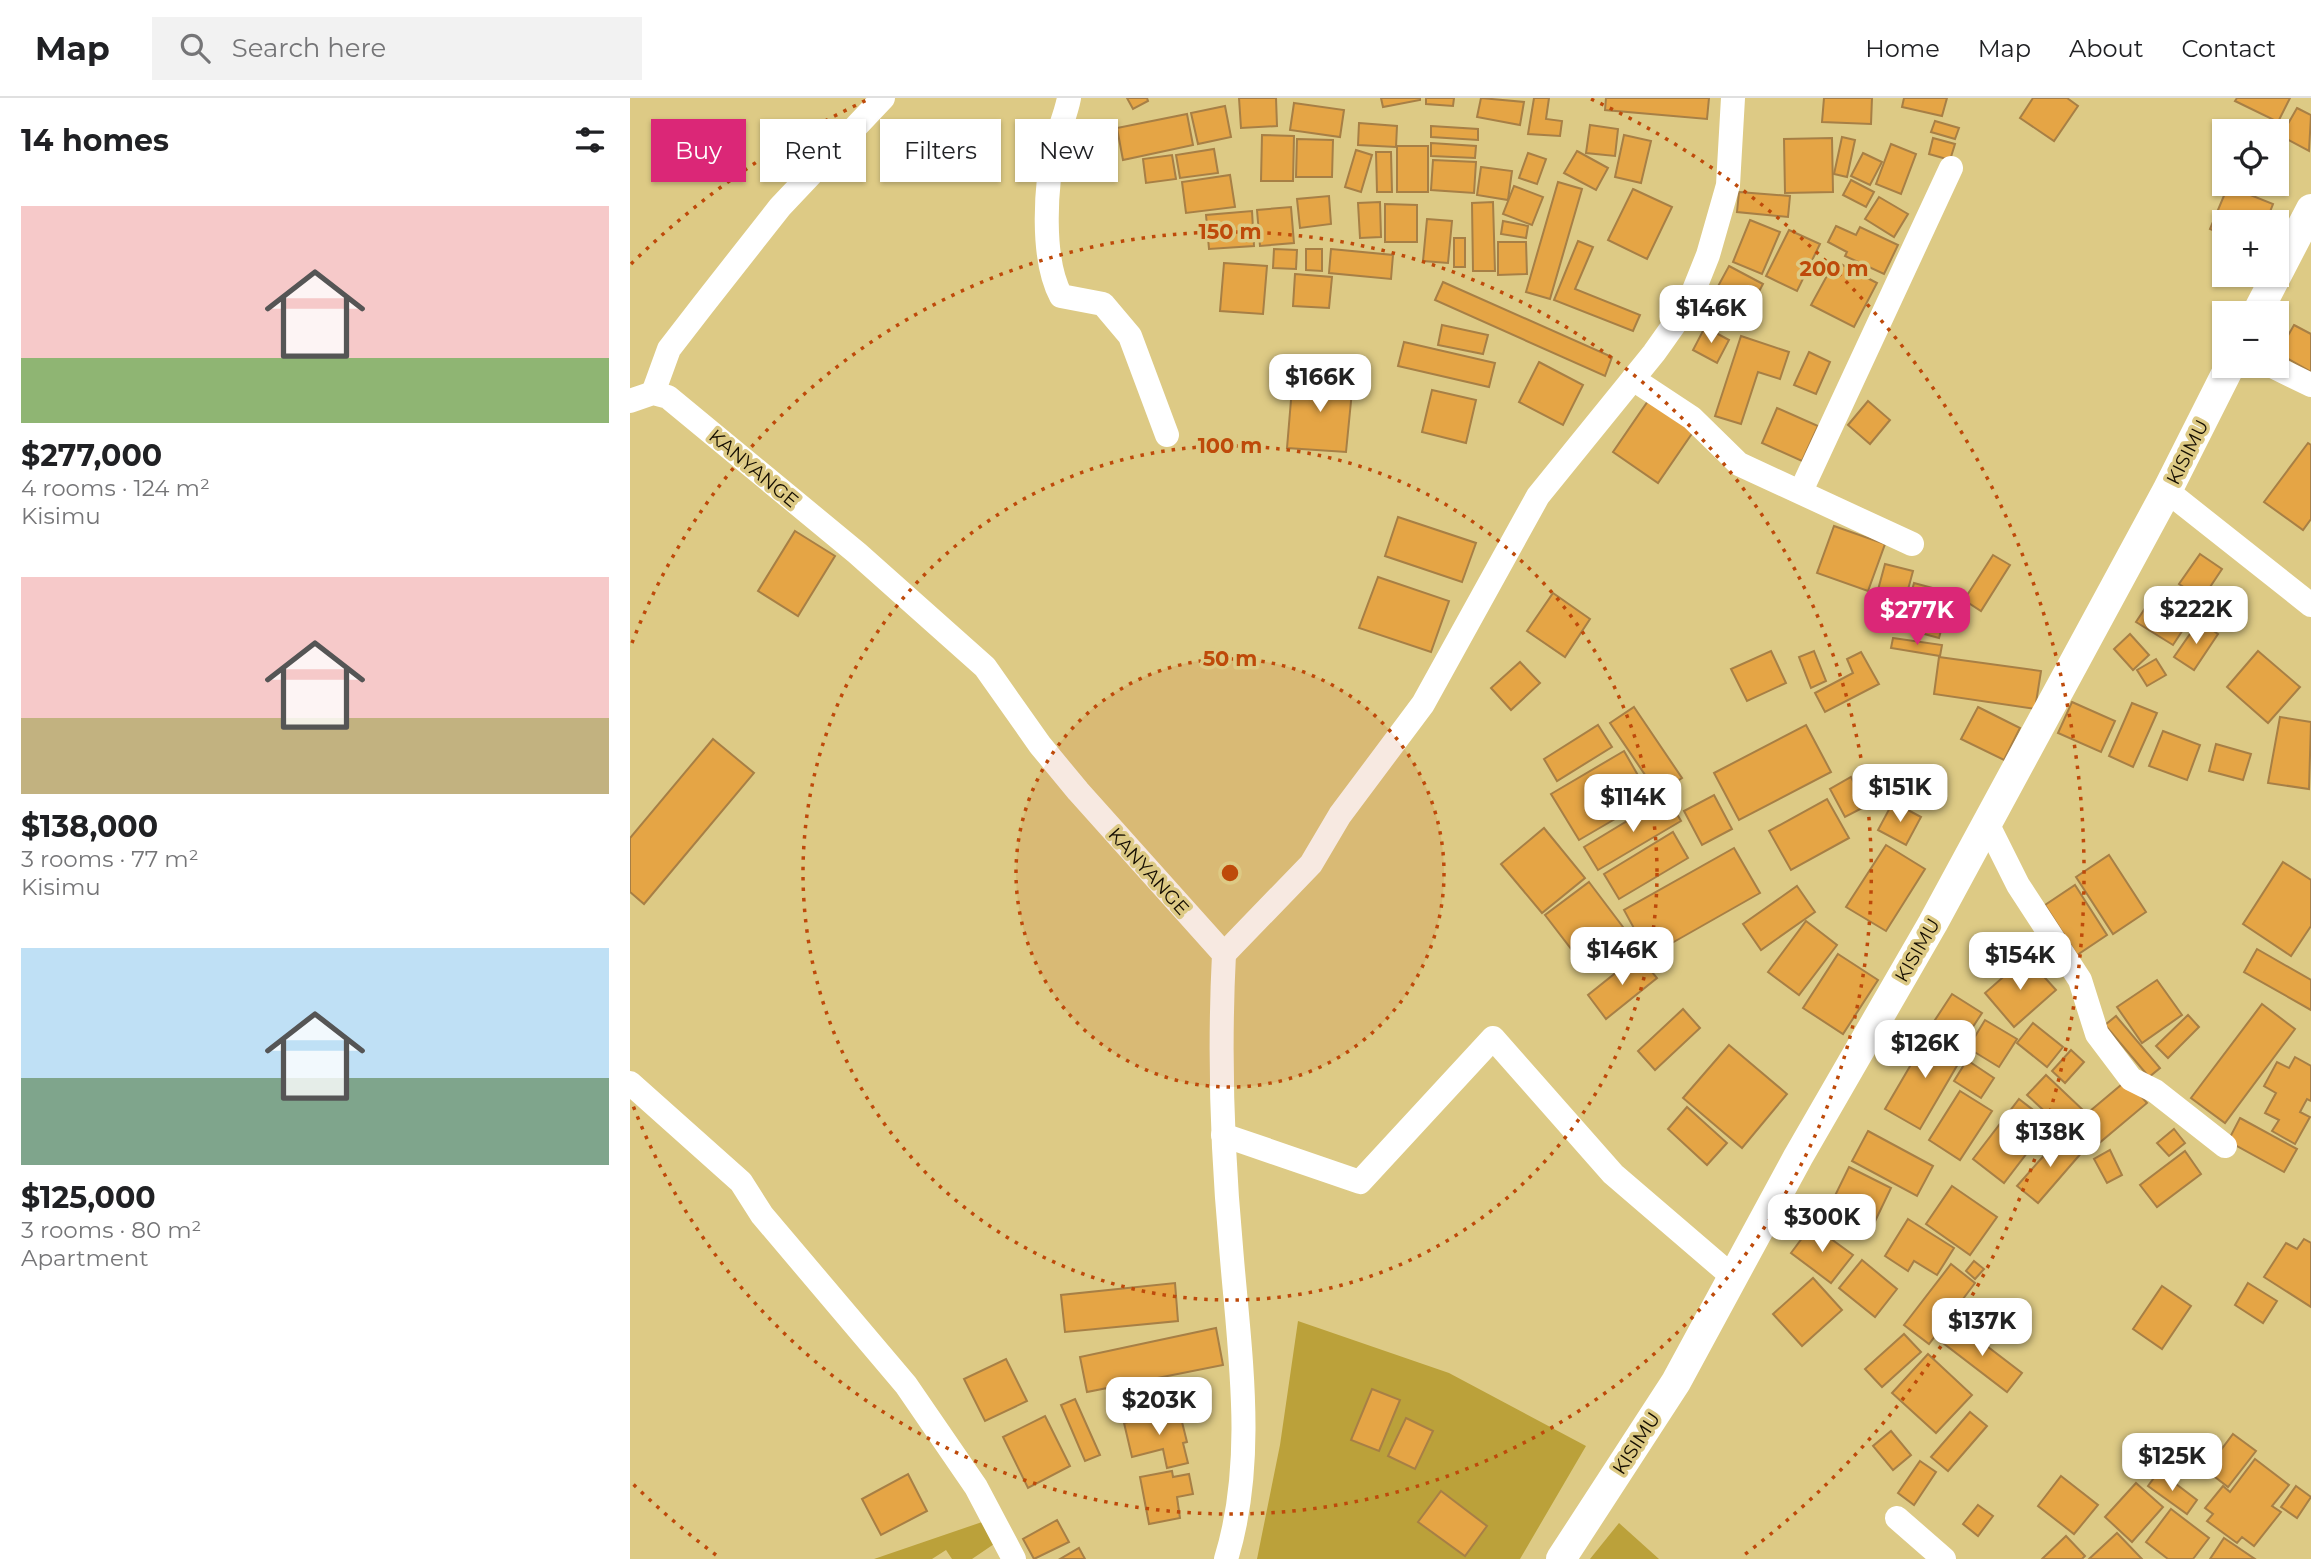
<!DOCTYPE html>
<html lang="en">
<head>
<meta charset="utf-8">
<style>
	:root { --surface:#fff; --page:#f2f2f2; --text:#202124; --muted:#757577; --line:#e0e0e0; --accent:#db2777 }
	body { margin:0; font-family:Montserrat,sans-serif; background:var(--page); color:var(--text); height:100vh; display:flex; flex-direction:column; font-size:26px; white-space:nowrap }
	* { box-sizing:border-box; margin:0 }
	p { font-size:23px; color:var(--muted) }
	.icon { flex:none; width:38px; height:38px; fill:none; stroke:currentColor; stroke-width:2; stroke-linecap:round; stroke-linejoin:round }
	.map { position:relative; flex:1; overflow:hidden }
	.drawer { display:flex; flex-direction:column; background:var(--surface); width:630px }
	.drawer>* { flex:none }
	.guide { position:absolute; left:21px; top:21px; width:665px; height:63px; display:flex; gap:14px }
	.fabs { position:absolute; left:1582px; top:21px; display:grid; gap:14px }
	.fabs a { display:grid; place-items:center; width:77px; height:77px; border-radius:0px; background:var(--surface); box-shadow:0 2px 5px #0004; font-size:35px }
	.price { position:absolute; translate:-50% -60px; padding:0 16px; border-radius:14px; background:#fff; color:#222; font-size:23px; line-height:46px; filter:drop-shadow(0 2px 4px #0008) }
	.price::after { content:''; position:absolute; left:50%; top:42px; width:21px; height:16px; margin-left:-10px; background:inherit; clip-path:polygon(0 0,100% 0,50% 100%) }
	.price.current { background:var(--accent); color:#fff }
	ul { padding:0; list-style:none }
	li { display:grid; align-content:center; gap:14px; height:371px; padding:0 21px }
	li span { display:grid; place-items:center; height:217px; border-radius:0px; color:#555 }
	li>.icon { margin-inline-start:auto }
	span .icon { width:126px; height:126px; fill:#fffc; stroke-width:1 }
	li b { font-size:30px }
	h2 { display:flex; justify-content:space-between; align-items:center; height:84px; padding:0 21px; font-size:30px }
	.pill { padding:0 24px; border-radius:0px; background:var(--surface); box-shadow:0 2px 5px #0004; font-size:24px; line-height:63px }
	.pill.current { background:var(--accent); color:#fff }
	header { display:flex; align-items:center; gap:42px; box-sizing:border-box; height:98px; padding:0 35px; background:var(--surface); border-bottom:2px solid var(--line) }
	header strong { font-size:33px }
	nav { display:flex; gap:38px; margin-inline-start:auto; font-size:24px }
	.search { width:490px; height:63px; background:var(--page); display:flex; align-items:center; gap:18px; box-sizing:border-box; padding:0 24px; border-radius:0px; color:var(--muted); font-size:26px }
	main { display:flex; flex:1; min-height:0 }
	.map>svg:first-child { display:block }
</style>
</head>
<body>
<header>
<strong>Map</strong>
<div class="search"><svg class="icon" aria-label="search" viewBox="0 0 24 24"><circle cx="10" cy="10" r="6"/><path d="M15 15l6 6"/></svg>Search here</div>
<nav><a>Home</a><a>Map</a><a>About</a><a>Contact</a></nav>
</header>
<main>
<section class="drawer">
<h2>14 homes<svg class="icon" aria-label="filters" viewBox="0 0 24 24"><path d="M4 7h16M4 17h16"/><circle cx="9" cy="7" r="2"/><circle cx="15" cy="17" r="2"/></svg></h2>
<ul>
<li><span style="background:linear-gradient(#f6c9c9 70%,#8fb573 0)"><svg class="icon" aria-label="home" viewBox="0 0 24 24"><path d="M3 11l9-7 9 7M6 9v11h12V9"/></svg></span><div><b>$277,000</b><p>4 rooms · 124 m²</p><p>Kisimu</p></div></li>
<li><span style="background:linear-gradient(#f6c9c9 65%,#c2b280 0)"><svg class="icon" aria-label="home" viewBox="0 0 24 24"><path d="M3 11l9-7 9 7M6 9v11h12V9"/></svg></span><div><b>$138,000</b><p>3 rooms · 77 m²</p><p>Kisimu</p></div></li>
<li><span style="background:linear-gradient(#bfe0f5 60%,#7fa58c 0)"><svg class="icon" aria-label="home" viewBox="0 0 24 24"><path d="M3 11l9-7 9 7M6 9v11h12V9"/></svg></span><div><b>$125,000</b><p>3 rooms · 80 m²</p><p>Apartment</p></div></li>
</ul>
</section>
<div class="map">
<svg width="1681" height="1461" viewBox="0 0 1681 1461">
	<rect width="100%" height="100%" fill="#ddca85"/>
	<g fill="#bba13a">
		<polygon points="668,1223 819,1275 956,1348 890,1461 627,1461 650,1347"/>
		<polygon points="355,1423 364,1446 342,1461 322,1461 316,1452 302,1461 244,1461"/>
		<polygon points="989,1425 1029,1461 960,1461"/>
	</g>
	<g fill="#e5a545" stroke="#a77f45" stroke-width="2">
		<polygon points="497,0 517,0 518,3 503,11"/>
		<polygon points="609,0 646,0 647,28 611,30"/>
		<polygon points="751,0 790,0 790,2 753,9"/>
		<polygon points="796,0 824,0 823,8 796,6"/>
		<polygon points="851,0 894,4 890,27 847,19"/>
		<polygon points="904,0 919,0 916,21 932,23 930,38 898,36"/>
		<polygon points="976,0 1079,0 1077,21 975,12"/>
		<polygon points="1194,0 1242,0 1241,26 1192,24"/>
		<polygon points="1274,0 1317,0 1312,18 1272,9"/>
		<polygon points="1403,0 1437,0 1448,8 1424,43 1390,20"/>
		<polygon points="1607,0 1660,0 1648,24 1605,3"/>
		<polygon points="664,5 714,12 710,39 660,32"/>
		<polygon points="595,8 601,39 568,46 561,15"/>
		<polygon points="1667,10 1681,17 1679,53 1651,38"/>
		<polygon points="557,16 563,47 493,62 487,30"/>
		<polygon points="1305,23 1329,30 1325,41 1301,34"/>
		<polygon points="729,25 767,28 766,49 728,47"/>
		<polygon points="960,27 988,31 985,58 956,55"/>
		<polygon points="801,28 848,31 848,42 801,39"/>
		<polygon points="632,37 664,38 663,83 631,83"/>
		<polygon points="994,37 1021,43 1011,85 985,79"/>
		<polygon points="1212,39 1225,42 1217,79 1204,76"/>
		<polygon points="1202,40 1203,94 1155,95 1154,41"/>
		<polygon points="1303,40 1325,46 1320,62 1299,56"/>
		<polygon points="667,41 703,42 702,79 666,79"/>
		<polygon points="801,45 846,48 845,60 801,58"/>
		<polygon points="1261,46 1286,56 1271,96 1246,86"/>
		<rect x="767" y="48" width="31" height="46"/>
		<polygon points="584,51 588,75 550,80 546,57"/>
		<polygon points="726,52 742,57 731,94 715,89"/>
		<polygon points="947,53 978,70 966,92 934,75"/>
		<polygon points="746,54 761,54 762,94 747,94"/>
		<polygon points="898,55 916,61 907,86 889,80"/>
		<polygon points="1233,55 1252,64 1240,87 1221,78"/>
		<polygon points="542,57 546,81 516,85 513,61"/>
		<polygon points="803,62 846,64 844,95 801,92"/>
		<polygon points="851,69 882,73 878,102 847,97"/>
		<polygon points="600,77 605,109 556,115 552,84"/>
		<polygon points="1221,82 1244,94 1236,109 1213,97"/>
		<polygon points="928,84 952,91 920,201 896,194"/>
		<polygon points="884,88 913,99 902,127 873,116"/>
		<polygon points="1598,88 1643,106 1636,124 1594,124 1594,137 1580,131"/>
		<polygon points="1003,91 1042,109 1017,161 978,142"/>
		<polygon points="1109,94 1160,98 1158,119 1107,114"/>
		<polygon points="699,98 701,126 670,130 667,101"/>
		<polygon points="1249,99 1278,116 1264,139 1235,121"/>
		<polygon points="750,104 751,139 730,140 728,105"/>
		<polygon points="863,104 865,173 843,173 842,105"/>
		<polygon points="755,106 787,107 787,144 755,144"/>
		<polygon points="661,109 664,145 630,148 627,112"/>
		<polygon points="622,113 624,148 579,151 576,117"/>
		<polygon points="797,121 822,123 818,165 793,163"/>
		<polygon points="1120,122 1150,134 1132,176 1103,164"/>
		<polygon points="873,123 898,128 896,140 871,136"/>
		<polygon points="1206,128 1226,137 1230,129 1268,147 1254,176 1215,158 1217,154 1198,144"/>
		<polygon points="1159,132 1190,146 1167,193 1136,178"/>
		<rect x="824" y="140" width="11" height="29"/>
		<polygon points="948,143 963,149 945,191 1010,217 1003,233 924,202"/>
		<polygon points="868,144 896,144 897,176 868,177"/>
		<polygon points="644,151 667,152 666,171 643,170"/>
		<polygon points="676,151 692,151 692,173 676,172"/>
		<polygon points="701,151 763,157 761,181 699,175"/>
		<polygon points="1205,163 1247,185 1224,229 1181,207"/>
		<polygon points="594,165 637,168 633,216 590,213"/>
		<polygon points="1099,168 1133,186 1114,222 1080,203"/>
		<polygon points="665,176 702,179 699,210 663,208"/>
		<polygon points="813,184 982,259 975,278 805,202"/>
		<polygon points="812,227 858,237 853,256 808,247"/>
		<polygon points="1664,227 1681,236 1681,274 1648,255"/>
		<polygon points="1075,229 1099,242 1087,265 1063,252"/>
		<polygon points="1111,238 1159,254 1150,281 1128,274 1111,326 1085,318"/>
		<polygon points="774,244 865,265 859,289 768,268"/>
		<polygon points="1179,254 1200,264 1186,296 1164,287"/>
		<polygon points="909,264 953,287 933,327 889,304"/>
		<polygon points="663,278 723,283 716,354 657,350"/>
		<polygon points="802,292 846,302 836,345 792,334"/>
		<polygon points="1018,303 1063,334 1028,385 983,354"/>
		<polygon points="1238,303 1260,322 1240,346 1218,327"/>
		<polygon points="1147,310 1188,328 1172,363 1132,345"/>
		<polygon points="1678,345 1681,347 1681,421 1673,432 1634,404"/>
		<polygon points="768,419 846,445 832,484 755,458"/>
		<polygon points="1204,428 1255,446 1238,493 1187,475"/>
		<polygon points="165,433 205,458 168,518 128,493"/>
		<polygon points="1570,456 1592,471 1572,501 1549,486"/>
		<polygon points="1363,457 1380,467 1351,513 1334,502"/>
		<polygon points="1255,466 1283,473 1267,532 1239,525"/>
		<polygon points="748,479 819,503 801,554 729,530"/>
		<polygon points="1284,485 1321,495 1309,540 1272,530"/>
		<polygon points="923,495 960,521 935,559 897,533"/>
		<polygon points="1525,495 1562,518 1543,547 1506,524"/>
		<polygon points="1569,523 1588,536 1564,572 1544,559"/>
		<polygon points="1500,536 1519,557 1503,572 1484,551"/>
		<polygon points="1263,540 1312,547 1310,558 1261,550"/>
		<polygon points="1141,553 1156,585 1117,603 1101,571"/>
		<polygon points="1184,553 1196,583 1181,590 1169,559"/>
		<polygon points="1628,553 1670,589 1638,625 1597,589"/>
		<polygon points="1231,554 1249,586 1195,614 1185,595 1223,575 1217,561"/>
		<polygon points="1309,559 1411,573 1405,611 1304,596"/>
		<polygon points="1526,561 1536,577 1517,588 1507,572"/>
		<polygon points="890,564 910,585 881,612 861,590"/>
		<polygon points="1442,604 1485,623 1471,654 1428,635"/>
		<polygon points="1502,605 1527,615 1503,669 1479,658"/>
		<polygon points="1004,609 1052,680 1028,696 980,625"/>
		<polygon points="1348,609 1390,630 1374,662 1331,641"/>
		<polygon points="1650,619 1681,624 1679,691 1638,685"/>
		<polygon points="968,627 982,649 927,683 914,661"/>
		<polygon points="1176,627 1201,674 1109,722 1084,675"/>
		<polygon points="1533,633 1570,647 1557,682 1519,668"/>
		<polygon points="83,641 124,675 14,806 0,794 0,740"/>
		<polygon points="1586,646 1621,656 1613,682 1579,673"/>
		<polygon points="994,653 1021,700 949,742 921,696"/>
		<polygon points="1221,679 1236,708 1215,719 1200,691"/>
		<polygon points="1084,697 1102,731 1072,747 1054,713"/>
		<polygon points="1037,699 1051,723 968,772 954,749"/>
		<polygon points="1197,701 1219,740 1161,772 1139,733"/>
		<polygon points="1263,704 1291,719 1276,747 1248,732"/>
		<polygon points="914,730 955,780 912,815 871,766"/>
		<polygon points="1043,734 1058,760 989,801 974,776"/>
		<polygon points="1256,747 1295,771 1256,833 1216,809"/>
		<polygon points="1104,750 1130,795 1019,858 994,812"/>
		<polygon points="1479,757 1516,814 1483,836 1446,779"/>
		<polygon points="1653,764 1681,782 1681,828 1661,858 1613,826"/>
		<polygon points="959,784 996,833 952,865 915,817"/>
		<polygon points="1445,787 1477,837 1447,857 1415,807"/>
		<polygon points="1167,788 1185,814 1131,852 1113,826"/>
		<polygon points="1176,823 1207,847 1169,897 1138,874"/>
		<polygon points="1627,851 1681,882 1681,912 1614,874"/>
		<polygon points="1208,856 1248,882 1213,936 1173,910"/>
		<polygon points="1008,857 1027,880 976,921 958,897"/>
		<polygon points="1396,859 1426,892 1384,929 1355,895"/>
		<polygon points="1527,882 1552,917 1512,945 1487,909"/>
		<polygon points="1322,896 1352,915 1333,944 1303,925"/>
		<polygon points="1632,906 1665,931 1595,1025 1561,1000"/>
		<polygon points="1053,911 1070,930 1025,972 1008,953"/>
		<polygon points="1558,917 1569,929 1538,960 1526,948"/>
		<polygon points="1486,918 1530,970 1519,979 1475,927"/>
		<polygon points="1355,922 1387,941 1369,969 1338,950"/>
		<polygon points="1403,925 1433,949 1417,969 1387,945"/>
		<polygon points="1300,934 1335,954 1290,1031 1255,1011"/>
		<polygon points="1099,947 1157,996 1112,1050 1053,1000"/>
		<polygon points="1441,952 1454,964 1435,985 1422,973"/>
		<polygon points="1665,959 1681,968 1681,1003 1677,1001 1670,1014 1680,1019 1665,1046 1642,1033 1649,1022 1635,1015 1646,995 1634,988 1647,964 1659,970"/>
		<polygon points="1337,962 1364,980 1351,1000 1324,983"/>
		<polygon points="1416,977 1454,1013 1435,1032 1397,997"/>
		<polygon points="1497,982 1517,1005 1468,1046 1448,1023"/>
		<polygon points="1330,993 1362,1013 1330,1062 1299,1042"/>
		<polygon points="1389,1001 1420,1025 1374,1085 1343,1061"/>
		<polygon points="1057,1009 1097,1045 1077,1067 1038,1031"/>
		<polygon points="1610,1020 1667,1051 1654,1074 1598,1043"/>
		<polygon points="1544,1031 1555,1045 1539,1058 1527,1045"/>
		<polygon points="1238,1033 1303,1068 1287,1098 1222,1063"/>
		<polygon points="1433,1036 1453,1053 1408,1105 1387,1088"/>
		<polygon points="1480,1052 1492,1077 1477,1085 1464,1061"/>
		<polygon points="1555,1053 1571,1076 1527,1109 1510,1087"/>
		<polygon points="1219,1069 1261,1090 1239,1136 1196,1116"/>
		<polygon points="1322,1088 1367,1119 1340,1157 1296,1126"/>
		<polygon points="1278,1121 1324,1150 1307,1177 1284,1163 1278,1173 1255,1158"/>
		<polygon points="1182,1127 1223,1157 1201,1185 1161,1155"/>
		<polygon points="1674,1141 1681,1145 1681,1209 1634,1179 1656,1145 1667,1151"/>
		<polygon points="1232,1162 1267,1191 1245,1219 1209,1190"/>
		<polygon points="1344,1163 1354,1171 1345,1181 1336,1173"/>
		<polygon points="1321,1166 1345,1185 1299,1246 1274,1227"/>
		<polygon points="1183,1180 1212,1212 1172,1248 1143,1216"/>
		<polygon points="545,1185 548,1223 435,1234 431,1197"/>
		<polygon points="1618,1185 1647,1203 1633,1225 1605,1207"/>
		<polygon points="1532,1188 1561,1208 1532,1251 1503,1231"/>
		<polygon points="1328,1226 1392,1275 1377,1294 1313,1245"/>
		<polygon points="586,1230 593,1267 457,1294 450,1259"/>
		<polygon points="1274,1236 1291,1254 1252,1289 1235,1271"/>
		<polygon points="1298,1256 1342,1297 1306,1335 1262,1295"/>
		<polygon points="376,1261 397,1303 355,1323 334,1281"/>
		<polygon points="742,1291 770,1302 749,1353 721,1342"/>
		<polygon points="445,1301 470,1357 455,1363 431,1307"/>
		<polygon points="549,1312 557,1344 553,1345 558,1365 537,1370 533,1351 502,1359 494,1325"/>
		<polygon points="1340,1314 1357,1328 1318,1373 1301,1359"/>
		<polygon points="415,1318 440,1368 398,1390 373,1339"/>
		<polygon points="776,1320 803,1333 785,1371 758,1358"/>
		<polygon points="1261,1333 1281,1357 1263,1372 1243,1348"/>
		<polygon points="1603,1336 1626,1353 1598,1389 1576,1372"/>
		<polygon points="1625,1361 1659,1387 1642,1408 1651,1414 1624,1448 1612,1439 1607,1445 1577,1423 1583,1416 1575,1410 1593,1388 1600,1394"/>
		<polygon points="1290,1363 1306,1374 1284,1407 1268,1395"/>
		<polygon points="542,1373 543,1379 559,1376 563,1396 547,1399 550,1420 519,1426 510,1379"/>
		<polygon points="1529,1373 1567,1402 1557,1416 1518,1388"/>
		<polygon points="278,1376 297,1413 251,1437 232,1401"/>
		<polygon points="1431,1378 1468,1407 1444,1436 1408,1408"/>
		<polygon points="1506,1385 1533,1409 1502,1444 1475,1419"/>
		<polygon points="1666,1388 1681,1399 1667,1420 1651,1409"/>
		<polygon points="811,1393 857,1428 835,1458 788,1424"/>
		<polygon points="1348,1407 1363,1418 1348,1438 1333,1426"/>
		<polygon points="1541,1411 1579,1440 1563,1461 1538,1461 1516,1444"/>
		<polygon points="427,1422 439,1444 404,1461 393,1441"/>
		<polygon points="1487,1435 1512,1461 1459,1461"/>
		<polygon points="1436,1438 1455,1458 1452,1461 1412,1461"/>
		<polygon points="1594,1440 1625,1461 1580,1461"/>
		<polygon points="449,1450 455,1461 430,1461"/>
	</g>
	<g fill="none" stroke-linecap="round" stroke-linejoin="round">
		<g stroke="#fff" stroke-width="24">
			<path d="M 439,0 C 436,16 429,31 425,47 C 415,88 411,161 431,198 L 473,206 L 500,238 L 537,337"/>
			<polyline points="1642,268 1681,287"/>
			<polyline points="1003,281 1062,320 1109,366 1282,446"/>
			<polyline points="23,295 39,251 73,207 150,109 253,0"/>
			<path d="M 0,303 L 23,295 L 38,299 L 227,455 L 355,569 L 410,647 L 448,693 L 594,856 C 589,954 592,1051 601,1149 C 609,1251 627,1361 596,1461"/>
			<polyline points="1171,393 1321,70"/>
			<polyline points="1537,393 1681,507"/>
			<polyline points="1357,725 1388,787 1450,882 1467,936 1501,981 1525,993 1595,1048"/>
			<polyline points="594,856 681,766 710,717 793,606 908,398 1024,255 1058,207 1078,157 1098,87 1103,0"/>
			<polyline points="0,985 111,1084 132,1117 276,1287 346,1389 384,1461"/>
			<polyline points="593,1037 730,1084 863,940 983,1076 1103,1179"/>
			<polyline points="1267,1420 1314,1461"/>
		</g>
		<g stroke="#fff" stroke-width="30">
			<polyline points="1627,215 1681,111"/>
			<polyline points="931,1461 1046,1284 1168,1059 1303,825 1537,393 1600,268"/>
		</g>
	</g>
	<circle cx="600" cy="775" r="214" fill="#be4a0a" fill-opacity=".12"/>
	<g fill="none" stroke="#be4a0a" stroke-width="3.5" stroke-dasharray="3.5 7">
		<circle cx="600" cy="775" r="214"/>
		<circle cx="600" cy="775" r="427"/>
		<path d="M2 545A641 641 0 1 1 2 1005"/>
		<path d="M86 1457A854 854 0 0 1 1 1384M1 166A854 854 0 0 1 239 1M961 1A854 854 0 0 1 1114 1457"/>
	</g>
	<g text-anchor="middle" stroke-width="7" stroke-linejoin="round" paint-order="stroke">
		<g font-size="19" fill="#140d00" stroke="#ddca85">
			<text transform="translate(1557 354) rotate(-63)" y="7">KISIMU</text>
			<text transform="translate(124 370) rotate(40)" y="7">KANYANGE</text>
			<text transform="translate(519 773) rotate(48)" y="7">KANYANGE</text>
			<text transform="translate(1287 852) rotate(-60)" y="7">KISIMU</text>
			<text transform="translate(1006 1345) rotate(-57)" y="7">KISIMU</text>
		</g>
	</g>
	<circle cx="600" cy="775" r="10" fill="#be4a0a" stroke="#ddca85" stroke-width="3.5"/>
	<g font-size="21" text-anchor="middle" font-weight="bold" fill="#be4a0a" stroke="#ddca85" stroke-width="7" stroke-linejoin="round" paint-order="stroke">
		<text x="600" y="141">150 m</text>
		<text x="1204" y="178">200 m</text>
		<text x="600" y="355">100 m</text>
		<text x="600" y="568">50 m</text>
	</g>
</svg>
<div class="fabs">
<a><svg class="icon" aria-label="locate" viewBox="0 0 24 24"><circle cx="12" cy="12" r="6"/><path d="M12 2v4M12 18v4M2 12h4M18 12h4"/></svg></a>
<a>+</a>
<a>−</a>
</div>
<b class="price" style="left:1081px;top:247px">$146K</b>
<b class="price" style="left:690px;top:316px">$166K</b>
<b class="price" style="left:1566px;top:548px">$222K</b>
<b class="price current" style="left:1287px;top:549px">$277K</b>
<b class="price" style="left:1270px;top:726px">$151K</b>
<b class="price" style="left:1003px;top:736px">$114K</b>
<b class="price" style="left:992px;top:889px">$146K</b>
<b class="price" style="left:1390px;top:894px">$154K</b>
<b class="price" style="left:1295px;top:982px">$126K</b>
<b class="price" style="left:1420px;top:1071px">$138K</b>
<b class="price" style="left:1192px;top:1156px">$300K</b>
<b class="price" style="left:1352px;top:1260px">$137K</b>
<b class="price" style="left:529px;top:1339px">$203K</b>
<b class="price" style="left:1542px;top:1395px">$125K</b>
<div class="guide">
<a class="pill current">Buy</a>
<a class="pill">Rent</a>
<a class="pill">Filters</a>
<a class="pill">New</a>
</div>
</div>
</main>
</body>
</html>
